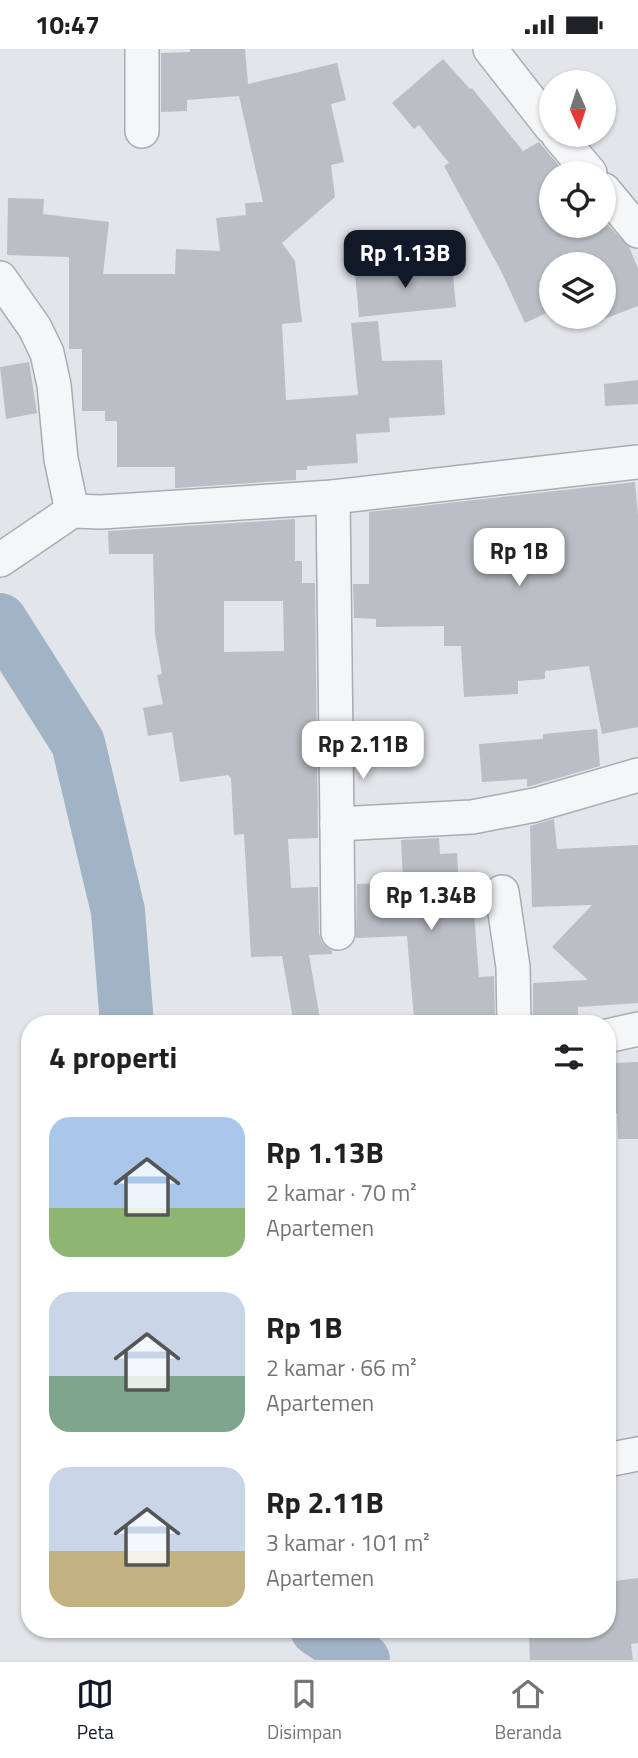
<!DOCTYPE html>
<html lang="id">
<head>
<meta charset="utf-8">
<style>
	:root { --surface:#fff; --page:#f2f2f2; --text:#202124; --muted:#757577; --line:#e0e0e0; --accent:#111827 }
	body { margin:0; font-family:"Titillium Web",sans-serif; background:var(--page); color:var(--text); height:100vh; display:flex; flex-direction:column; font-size:26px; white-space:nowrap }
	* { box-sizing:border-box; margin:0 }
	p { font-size:23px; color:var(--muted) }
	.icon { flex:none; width:38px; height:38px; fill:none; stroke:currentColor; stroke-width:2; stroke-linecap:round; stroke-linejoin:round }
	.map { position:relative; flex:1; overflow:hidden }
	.sheet { position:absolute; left:21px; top:966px; width:595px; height:623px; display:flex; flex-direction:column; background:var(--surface); border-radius:28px; box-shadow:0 2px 5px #0004 }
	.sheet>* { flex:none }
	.needle { width:46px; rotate:177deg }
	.buttons { position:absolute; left:539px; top:21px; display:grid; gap:14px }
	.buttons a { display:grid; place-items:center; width:77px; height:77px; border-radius:50%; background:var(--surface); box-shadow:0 2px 5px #0004; font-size:35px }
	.price { position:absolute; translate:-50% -60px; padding:0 16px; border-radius:14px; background:#fff; color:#222; font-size:23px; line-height:46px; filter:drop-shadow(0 2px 4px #0008) }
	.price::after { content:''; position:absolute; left:50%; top:42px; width:21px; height:16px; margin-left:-10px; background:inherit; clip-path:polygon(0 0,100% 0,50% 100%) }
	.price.on { background:var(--accent); color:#fff }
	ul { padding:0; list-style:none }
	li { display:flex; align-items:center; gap:21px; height:175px; padding:0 28px }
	li span { display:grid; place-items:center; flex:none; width:196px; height:140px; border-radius:21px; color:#555 }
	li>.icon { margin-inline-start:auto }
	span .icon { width:84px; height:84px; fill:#fffc; stroke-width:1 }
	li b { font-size:30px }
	h2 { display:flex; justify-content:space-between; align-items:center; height:84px; padding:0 28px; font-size:30px }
	.status { display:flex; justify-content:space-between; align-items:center; height:49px; padding:0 35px; background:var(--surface); direction:ltr }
	.status svg { height:19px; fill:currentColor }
	.menu { display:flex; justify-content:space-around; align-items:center; height:98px; border-top:2px solid var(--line); background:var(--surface); font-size:19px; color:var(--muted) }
	.menu a { display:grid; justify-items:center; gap:4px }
	.menu .on { color:var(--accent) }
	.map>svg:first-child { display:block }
</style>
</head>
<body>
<div class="status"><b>10:47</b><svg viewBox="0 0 49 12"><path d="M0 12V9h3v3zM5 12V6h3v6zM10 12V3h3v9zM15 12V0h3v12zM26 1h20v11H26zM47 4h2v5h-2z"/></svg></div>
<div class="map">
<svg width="638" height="1611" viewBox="0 0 638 1611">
	<rect width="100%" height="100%" fill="#e2e5e9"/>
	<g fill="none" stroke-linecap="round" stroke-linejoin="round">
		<g stroke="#a1b4c5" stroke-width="54">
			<polyline points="0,571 78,694 118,862 127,975"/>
			<polyline points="317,1580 363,1611"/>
		</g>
	</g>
	<g fill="#babfc5" fill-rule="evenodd">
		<polygon points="190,0 245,0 248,35 337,14 346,51 331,55 344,113 331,116 335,148 282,194 295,212 302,273 282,275 286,351 358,346 351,274 378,272 382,312 442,311 445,366 389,369 390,383 356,385 358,414 307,417 307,421 296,421 296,431 175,439 175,418 117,418 117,372 105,372 105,362 82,362 82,300 69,300 69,208 7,206 8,149 44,150 43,165 109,173 103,225 175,225 176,200 220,202 216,169 246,166 245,154 263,153 239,47 187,51 187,62 161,63 161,4 190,3"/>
		<polygon points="443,10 470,40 472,39 523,102 539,93 562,120 551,124 551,177 572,177 579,189 608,176 629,198 638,219 638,257 604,270 604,215 551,215 551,262 525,274 501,222 444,117 449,114 419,76 414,80 392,54"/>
		<polygon points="452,215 456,258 359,268 355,224"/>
		<polygon points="29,313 37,364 6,370 0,318"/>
		<polygon points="638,331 638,355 605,357 604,335"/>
		<polygon points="635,433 638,466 638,678 602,685 589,617 545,622 545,630 518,632 518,645 464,648 461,597 444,597 444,577 376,578 376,570 354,569 353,535 369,535 369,463"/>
		<path d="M 295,470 L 295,512 L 302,512 L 302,534 L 315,534 L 318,789 L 288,790 L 291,839 L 318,838 L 319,885 L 322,894 L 332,902 L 332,905 L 309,906 L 321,975 L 294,975 L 282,907 L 251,908 L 244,785 L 234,786 L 231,729 L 228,726 L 180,733 L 172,683 L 148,687 L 143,659 L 163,655 L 157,626 L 162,625 L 155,586 L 153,505 L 109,505 L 108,482 ZM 224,552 L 283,552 L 284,602 L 224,603 Z"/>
		<polygon points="597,680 600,717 527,738 527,730 482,733 479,695 543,690 543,685"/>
		<polygon points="554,770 557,800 638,796 638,954 578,958 578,975 533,975 533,934 588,931 552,898 592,856 532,858 530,777"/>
		<polygon points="439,789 440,805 457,804 459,840 472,839 479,928 494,927 495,966 414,970 407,887 356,889 357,835 403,834 401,791"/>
		<polygon points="638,1013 638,1090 618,1090 617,1064 607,1064 607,1034 615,1034 614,1014"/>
		<polygon points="638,1529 638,1594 631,1595 633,1611 530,1611 529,1586 607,1580 607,1533"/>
	</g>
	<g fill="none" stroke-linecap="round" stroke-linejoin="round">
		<g stroke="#a8acb3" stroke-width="36">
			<g id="minor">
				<polyline points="490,0 551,78"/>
				<polyline points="142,82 142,0"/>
				<polyline points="558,86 590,124"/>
				<polyline points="604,141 638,182"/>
				<polyline points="0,229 35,279 47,304 54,336 61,410 72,462 101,463 333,448 638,413"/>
				<polyline points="333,448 337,775 472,768 535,756 638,726"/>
				<polyline points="0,511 72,462"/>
				<polyline points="337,775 338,884"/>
				<polyline points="502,843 513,918 514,975"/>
				<polyline points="607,987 638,980"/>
				<polyline points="607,1411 638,1405"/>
			</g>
		</g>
		<use href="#minor" stroke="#f5f6f8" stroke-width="33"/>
	</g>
</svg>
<div class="buttons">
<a><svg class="needle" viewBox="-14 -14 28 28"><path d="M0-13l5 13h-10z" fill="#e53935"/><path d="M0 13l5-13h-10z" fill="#757577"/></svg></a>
<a><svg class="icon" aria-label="locate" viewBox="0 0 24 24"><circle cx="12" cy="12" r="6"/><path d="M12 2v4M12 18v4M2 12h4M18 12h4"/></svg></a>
<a><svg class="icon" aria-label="layers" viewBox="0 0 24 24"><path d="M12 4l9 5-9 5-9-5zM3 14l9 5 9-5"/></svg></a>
</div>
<b class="price on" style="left:405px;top:241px">Rp 1.13B</b>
<b class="price" style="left:519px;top:539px">Rp 1B</b>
<b class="price" style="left:363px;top:732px">Rp 2.11B</b>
<b class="price" style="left:431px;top:883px">Rp 1.34B</b>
<section class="sheet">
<h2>4 properti<svg class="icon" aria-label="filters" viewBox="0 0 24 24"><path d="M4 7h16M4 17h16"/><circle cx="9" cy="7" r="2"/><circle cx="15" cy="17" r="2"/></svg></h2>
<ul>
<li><span style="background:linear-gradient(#a9c7e8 65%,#8fb573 0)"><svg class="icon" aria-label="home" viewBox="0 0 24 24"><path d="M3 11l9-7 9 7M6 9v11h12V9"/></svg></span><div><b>Rp 1.13B</b><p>2 kamar · 70 m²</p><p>Apartemen</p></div></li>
<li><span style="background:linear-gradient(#c9d6e8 60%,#7fa58c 0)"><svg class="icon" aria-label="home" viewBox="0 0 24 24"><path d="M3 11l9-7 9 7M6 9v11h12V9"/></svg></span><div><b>Rp 1B</b><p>2 kamar · 66 m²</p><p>Apartemen</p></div></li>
<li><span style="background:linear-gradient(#c9d6e8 60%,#c2b280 0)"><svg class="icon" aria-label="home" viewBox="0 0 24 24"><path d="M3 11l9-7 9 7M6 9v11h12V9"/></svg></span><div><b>Rp 2.11B</b><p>3 kamar · 101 m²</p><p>Apartemen</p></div></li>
</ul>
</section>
</div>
<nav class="menu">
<a class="on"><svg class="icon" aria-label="map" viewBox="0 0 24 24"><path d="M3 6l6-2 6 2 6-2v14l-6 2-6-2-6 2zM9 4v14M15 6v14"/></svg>Peta</a>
<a><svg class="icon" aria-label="saved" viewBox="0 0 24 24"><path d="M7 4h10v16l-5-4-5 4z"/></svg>Disimpan</a>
<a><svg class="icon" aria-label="home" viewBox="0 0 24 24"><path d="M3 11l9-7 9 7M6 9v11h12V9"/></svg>Beranda</a>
</nav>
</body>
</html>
